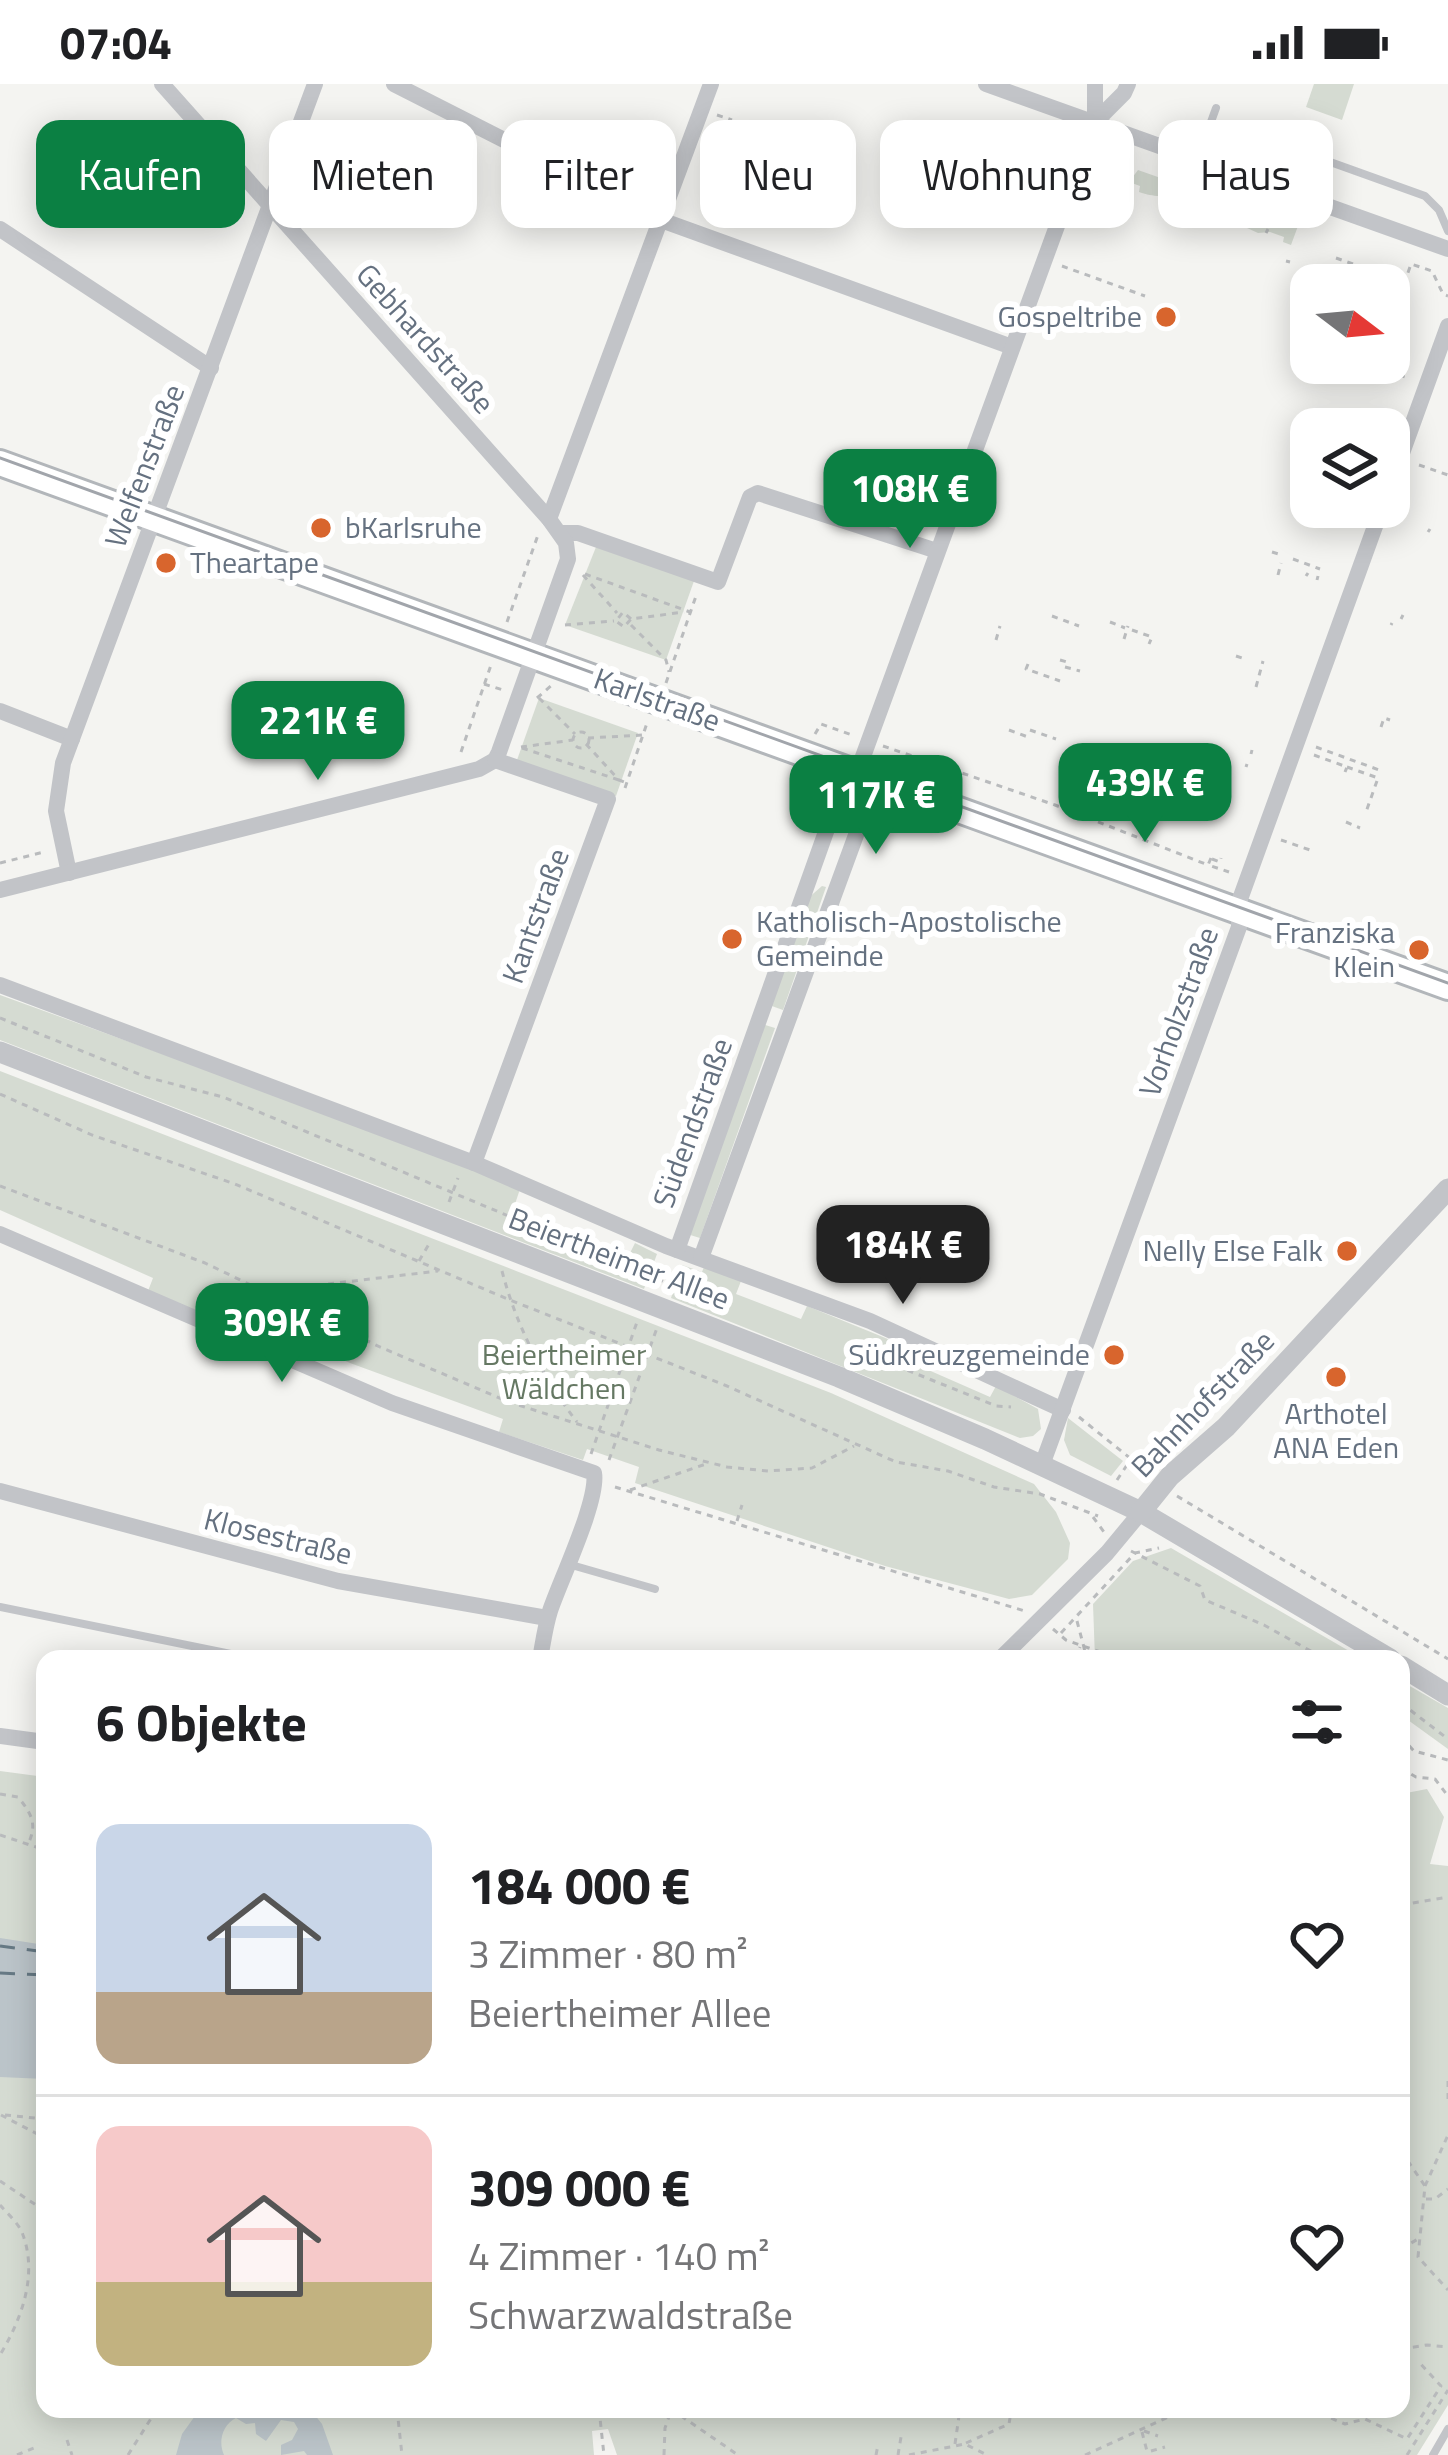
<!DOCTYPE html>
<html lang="de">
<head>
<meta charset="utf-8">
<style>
	:root { --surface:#fff; --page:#f2f2f2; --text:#202124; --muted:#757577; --line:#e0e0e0; --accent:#0b8043 }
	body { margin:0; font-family:"Titillium Web",sans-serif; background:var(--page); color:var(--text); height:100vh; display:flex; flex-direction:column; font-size:45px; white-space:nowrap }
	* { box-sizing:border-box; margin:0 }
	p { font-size:39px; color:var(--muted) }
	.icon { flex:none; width:66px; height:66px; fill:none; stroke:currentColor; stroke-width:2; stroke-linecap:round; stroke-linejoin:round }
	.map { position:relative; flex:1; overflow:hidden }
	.details { position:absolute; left:36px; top:1566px; width:1374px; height:768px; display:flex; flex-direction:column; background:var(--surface); border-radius:24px; box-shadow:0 6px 30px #0003 }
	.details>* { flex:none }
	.banner { position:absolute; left:36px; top:36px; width:1377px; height:108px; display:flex; gap:24px }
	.needle { width:78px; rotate:106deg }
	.buttons { position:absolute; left:1290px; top:180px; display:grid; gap:24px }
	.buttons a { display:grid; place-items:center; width:120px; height:120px; border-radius:24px; background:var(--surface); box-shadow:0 6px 30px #0003; font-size:60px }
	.price { position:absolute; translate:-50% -102px; padding:0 27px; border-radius:24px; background:var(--accent); color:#fff; font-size:39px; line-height:78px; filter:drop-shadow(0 3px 6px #0008) }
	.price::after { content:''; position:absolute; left:50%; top:72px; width:36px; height:27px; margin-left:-18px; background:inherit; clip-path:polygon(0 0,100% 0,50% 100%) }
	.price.active { background:#222; color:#fff }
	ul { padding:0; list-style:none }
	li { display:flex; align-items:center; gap:36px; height:300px; padding:0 60px }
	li+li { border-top:3px solid var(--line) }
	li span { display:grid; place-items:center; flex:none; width:336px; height:240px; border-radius:24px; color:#555 }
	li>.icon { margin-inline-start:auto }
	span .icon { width:144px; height:144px; fill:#fffc; stroke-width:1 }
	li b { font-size:51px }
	h2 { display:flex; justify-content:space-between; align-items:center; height:144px; padding:0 60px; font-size:51px }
	.tag { padding:0 42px; border-radius:24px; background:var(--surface); box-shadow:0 6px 30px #0003; font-size:42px; line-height:108px }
	.tag.active { background:var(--accent); color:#fff }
	.status { display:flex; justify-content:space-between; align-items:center; height:84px; padding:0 60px; background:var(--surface); direction:ltr }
	.status svg { height:33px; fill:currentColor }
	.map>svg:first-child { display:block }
</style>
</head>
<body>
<div class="status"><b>07:04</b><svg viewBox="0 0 49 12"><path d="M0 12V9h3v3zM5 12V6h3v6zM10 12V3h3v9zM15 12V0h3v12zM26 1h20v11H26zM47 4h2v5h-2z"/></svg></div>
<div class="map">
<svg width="1448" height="2371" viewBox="0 0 1448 2371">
	<rect width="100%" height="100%" fill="#f4f4f1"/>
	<g fill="#d5dbd2">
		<polygon points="1314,0 1354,0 1342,36 1306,23"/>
		<path d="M 1138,86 L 1189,104 L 1183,123 L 1181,117 C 1163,110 1155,114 1139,108 L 1140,102 L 1129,98 Z"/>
		<polygon points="1242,122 1298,142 1291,161 1283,158 1284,153 1270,148 1258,149 1236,139"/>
		<polygon points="596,463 694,497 666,576 565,541"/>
		<polygon points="539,614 638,649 616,712 517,676"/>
		<polygon points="822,802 826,803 783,926 769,921 806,816"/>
		<polygon points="0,911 364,1043 520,1105 514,1123 629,1171 635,1159 657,1170 644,1205 0,956"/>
		<polygon points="762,940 775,944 700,1154 687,1150"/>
		<polygon points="0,987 831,1309 1034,1400 1056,1428 1070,1459 1068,1475 1032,1511 1009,1515 885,1482 635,1399 639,1383 587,1365 583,1376 499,1348 503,1335 350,1279 245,1233 239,1245 148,1207 153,1194 0,1126"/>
		<polygon points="682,1181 702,1188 704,1183 741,1197 736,1210 801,1235 807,1222 905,1262 901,1274 990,1313 996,1302 1038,1325 1041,1345 1033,1352 1020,1354 671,1214"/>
		<polygon points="1068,1334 1123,1377 1111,1392 1070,1371 1064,1356"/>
		<polygon points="1171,1464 1363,1575 1095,1575 1093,1520 1133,1477"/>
		<polygon points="1401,1597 1448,1624 1448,1665 1401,1631"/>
		<polygon points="0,1687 45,1693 45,2325 1401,2325 1401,1710 1427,1705 1444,1733 1430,1780 1448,1782 1448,2321 1417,2371 617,2371 608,2345 592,2347 594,2371 0,2371"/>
	</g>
	<g fill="#bbc4c9">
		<polygon points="0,1854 45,1861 45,1995 0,1993"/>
		<path d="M 200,2325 L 310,2325 L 322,2340 L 333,2371 L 307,2371 L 304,2367 L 281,2371 L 281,2361 L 292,2356 L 298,2345 L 294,2338 L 281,2336 L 266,2357 L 256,2350 L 255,2339 L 246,2340 L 236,2334 C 222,2341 218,2358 224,2371 L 176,2371 L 182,2350 Z"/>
	</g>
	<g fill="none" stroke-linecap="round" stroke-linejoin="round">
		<g stroke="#667984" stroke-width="3" stroke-dasharray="15 12" stroke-linecap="butt">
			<polyline points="0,1862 45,1868"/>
			<polyline points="0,1889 45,1891"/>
		</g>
		<g stroke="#b2b6ba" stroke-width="30">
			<polyline id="secondary" points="0,379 1448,903"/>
		</g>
		<g stroke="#b9bbbd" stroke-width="3" stroke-dasharray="6 6" stroke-linecap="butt">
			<polyline points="717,31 732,36"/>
			<polyline points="1097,80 1125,89 1121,100"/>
			<polyline points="1274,83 1281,63"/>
			<polyline points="1178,135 1182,137"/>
			<polyline points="1190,139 1193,141"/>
			<polyline points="1231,140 1243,108"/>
			<polyline points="1266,149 1268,145"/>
			<polyline points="1336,174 1356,181"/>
			<polyline points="1286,177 1290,178"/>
			<polyline points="1062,182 1145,212"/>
			<polyline points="1404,200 1411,180 1432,187 1443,210 1448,212"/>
			<polyline points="1365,279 1408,294"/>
			<polyline points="1347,299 1354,279"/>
			<polyline points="1419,381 1448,391"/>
			<polyline points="1428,448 1430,445"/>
			<polyline points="1272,468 1282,471"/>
			<polyline points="1293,475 1320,485"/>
			<polyline points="585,490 690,528"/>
			<polyline points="583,491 617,529"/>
			<polyline points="1278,491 1281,479"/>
			<polyline points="1306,492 1308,489"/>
			<polyline points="1317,496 1318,492"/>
			<polyline points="1052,532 1079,542"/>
			<polyline points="631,535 623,528 616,537 624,543 631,535 684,528"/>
			<polyline points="1401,535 1403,531"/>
			<polyline points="507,538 538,451"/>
			<polyline points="1110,538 1125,544"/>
			<polyline points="565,541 614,537"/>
			<polyline points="631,541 666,576 669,588"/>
			<polyline points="1391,541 1392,539"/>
			<polyline points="1132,546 1152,553 1149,560"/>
			<polyline points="1124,555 1128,542"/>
			<polyline points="996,556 1000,542"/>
			<polyline points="1236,572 1242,574"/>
			<polyline points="1060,576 1067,578"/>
			<polyline points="1028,580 1026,585 1060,597"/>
			<polyline points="1065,583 1080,587"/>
			<polyline points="666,599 696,512"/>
			<polyline points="484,600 503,606"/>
			<polyline points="1256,603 1263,577"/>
			<polyline points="537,614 552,601"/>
			<polyline points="539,614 575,650"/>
			<polyline points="1381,643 1384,634 1390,636"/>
			<polyline points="1009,646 1028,653"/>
			<polyline points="1030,646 1056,655"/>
			<circle cx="581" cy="656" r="8"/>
			<polyline points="815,650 821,640 852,651"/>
			<polyline points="588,654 644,651"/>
			<polyline points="586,660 619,696 627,699"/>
			<polyline points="883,662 1055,721 1208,781"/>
			<polyline points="521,663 573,656"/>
			<polyline points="1316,663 1382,687"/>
			<polyline points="522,664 619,696"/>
			<polyline points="461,668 491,581"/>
			<polyline points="1251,670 1252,666"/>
			<polyline points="1314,671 1347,683 1345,688"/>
			<polyline points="1246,683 1247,680"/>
			<polyline points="1347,683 1378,694 1366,728"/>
			<polyline points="625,704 647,639"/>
			<polyline points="1346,738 1360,744"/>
			<polyline points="1281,756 1313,767"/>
			<polyline points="1211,774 1208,781 1229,788"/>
			<polyline points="1212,775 1220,778 1221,774"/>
			<polyline points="0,779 44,768"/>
			<polyline points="0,934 146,993 223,1013 655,1193 686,1210"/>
			<polyline points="0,1010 92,1051 235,1100 510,1216 727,1302 896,1378 948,1387 994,1403 1040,1410 1098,1432"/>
			<polyline points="0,1102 205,1179 380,1263 509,1318 659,1366 727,1383 768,1387 812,1384 854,1362"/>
			<polyline points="449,1118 458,1094"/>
			<polyline points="419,1177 429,1160"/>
			<path d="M 502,1187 C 516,1241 543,1294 577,1338"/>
			<polyline points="654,1201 659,1181"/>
			<polyline points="216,1226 226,1212 438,1187"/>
			<polyline points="872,1285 902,1284 996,1322 1011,1323"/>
			<polyline points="1079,1333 1146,1387"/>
			<polyline points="591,1370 637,1238"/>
			<polyline points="609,1376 657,1244"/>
			<polyline points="1117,1396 1131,1375"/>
			<polyline points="615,1403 1025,1527"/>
			<polyline points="630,1406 706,1380"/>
			<polyline points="1177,1412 1448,1575"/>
			<polyline points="1093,1433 1104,1448"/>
			<polyline points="737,1437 742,1421"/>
			<polyline points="1131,1467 1200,1502 1205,1516 1264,1541 1325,1575"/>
			<polyline points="1077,1537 1087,1575"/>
			<polyline points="1053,1545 1066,1556 1120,1575"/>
			<polyline points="1061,1549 1135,1469 1159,1464"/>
			<polyline points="1075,1575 1080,1563"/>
			<polyline points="1401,1619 1448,1655"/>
			<polyline points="1401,1653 1414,1667 1448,1676"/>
			<polyline points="1401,1684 1416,1693 1435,1695 1448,1712"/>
			<path d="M 0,1710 L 18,1713 C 31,1729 38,1740 28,1760"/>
			<polyline points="0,1751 45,1766"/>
			<polyline points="1401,1821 1448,1813"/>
			<polyline points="1448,1997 1448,2015"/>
			<polyline points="1,2031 45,2054"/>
			<polyline points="5,2031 45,2035"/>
			<polyline points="1401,2067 1425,2102 1418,2173 1448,2206"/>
			<polyline points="0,2097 45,2127"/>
			<polyline points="1425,2102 1448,2051"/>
			<polyline points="1426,2115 1435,2115 1448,2105"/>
			<path d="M 0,2121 C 8,2130 20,2141 23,2151 C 38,2192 21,2236 0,2271"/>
			<polyline points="1401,2165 1418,2155"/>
			<polyline points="1401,2265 1427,2261 1448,2263"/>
			<polyline points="397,2325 402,2371"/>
			<polyline points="599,2325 604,2371"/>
			<polyline points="671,2325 738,2371"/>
			<polyline points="1309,2325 1345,2340 1365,2335 1407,2355 1441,2302 1418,2277"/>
			<polyline points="1144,2347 1158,2352"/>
			<polyline points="1142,2348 1148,2371"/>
			<polyline points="67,2356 72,2371"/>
			<polyline points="966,2359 1009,2340 1010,2334"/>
			<polyline points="955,2360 960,2325"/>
			<polyline points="1151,2367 1165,2363"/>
			<polyline points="17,2371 36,2363"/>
			<polyline points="128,2371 157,2325"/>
			<polyline points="664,2371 665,2344 671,2327"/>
			<polyline points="876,2371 878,2361"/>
			<polyline points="898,2371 901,2353"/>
			<polyline points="909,2371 965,2360 987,2371"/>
			<polyline points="1085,2371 1186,2325"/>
			<polyline points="1407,2371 1448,2306"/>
		</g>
		<g stroke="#c2c4c8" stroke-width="8">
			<polyline points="1294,65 1425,112 1439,126 1448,147"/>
			<polyline points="1198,74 1216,24"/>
			<polyline points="568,1480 655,1505"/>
			<polyline points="0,1523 256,1575"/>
			<polyline points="1433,2371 1448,2345"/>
		</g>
		<g stroke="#c2c4c8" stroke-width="16">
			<polyline points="394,0 661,136 1012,263"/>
			<polyline points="986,0 1448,165"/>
			<polyline points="1095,38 1124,9 1128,0"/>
			<polyline points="0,145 211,284"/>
			<polyline points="1389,405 1448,242"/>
			<polyline points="549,435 711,0"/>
			<polyline points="560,449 578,449 718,498 750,413 758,409 937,467"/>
			<polyline points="0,627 72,655"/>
			<polyline points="69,789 56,727 63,679 315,0"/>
			<polyline points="0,806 479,685 495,676 499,668 568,475 566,459 549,435 162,0"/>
			<polyline points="0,901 474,1079 666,1162 870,1237 1063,1326"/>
			<polyline points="474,1079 608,715 495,676"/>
			<path d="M 0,1150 L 392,1319 L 594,1389 C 599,1416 560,1497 550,1527 C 545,1543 543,1559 540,1575"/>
			<polyline points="677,1166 843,700 857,689 1095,38 1095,0"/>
			<polyline points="701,1174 863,732 866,722 857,689"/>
			<polyline points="1042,1381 1239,843 1239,818 1382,423"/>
			<polyline points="0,1407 338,1497 547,1534"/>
			<polyline points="1000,1575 1107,1469 1141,1428"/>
			<polyline points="0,1652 45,1658"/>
		</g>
		<g stroke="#c2c4c8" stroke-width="21">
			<polyline points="0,968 839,1293 985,1355 1141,1428 1390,1575"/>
			<polyline points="1141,1428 1170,1392 1226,1343 1448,1105"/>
			<polyline points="1401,1582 1448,1611"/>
		</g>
		<use href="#secondary" stroke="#fff" stroke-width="24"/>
		<polyline stroke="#a1a5ab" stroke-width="3" points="0,374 1448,899"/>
	</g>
	<g fill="#d8652d" stroke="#fff" stroke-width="4.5">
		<circle cx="1166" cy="233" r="12"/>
		<circle cx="321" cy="444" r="12"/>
		<circle cx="166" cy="479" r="12"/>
		<circle cx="732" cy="855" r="12"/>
		<circle cx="1419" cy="866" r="12"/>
		<circle cx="1347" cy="1167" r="12"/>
		<circle cx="1114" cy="1271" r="12"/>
		<circle cx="1336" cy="1293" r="12"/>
	</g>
	<g text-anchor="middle" stroke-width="12" stroke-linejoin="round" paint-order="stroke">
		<g font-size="30" fill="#657180" stroke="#fff" text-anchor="end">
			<text x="1142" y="243">Gospeltribe</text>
			<text x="345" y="454" text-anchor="start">bKarlsruhe</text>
			<text x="190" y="489" text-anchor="start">Theartape</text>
			<text x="756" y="848" text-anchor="start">Katholisch-Apostolische<tspan x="756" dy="34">Gemeinde</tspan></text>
			<text x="1395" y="859">Franziska<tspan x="1395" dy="34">Klein</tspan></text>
			<text x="1323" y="1177">Nelly Else Falk</text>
			<text x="1090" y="1281">Südkreuzgemeinde</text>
			<text x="1336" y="1340" text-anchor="middle">Arthotel<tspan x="1336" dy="34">ANA Eden</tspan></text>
		</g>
		<g font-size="30" fill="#657180" stroke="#fff">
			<text transform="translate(425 255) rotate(48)" y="10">Gebhardstraße</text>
			<text transform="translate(145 382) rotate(-69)" y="10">Welfenstraße</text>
			<text transform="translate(657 616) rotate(20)" y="10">Karlstraße</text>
			<text transform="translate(536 832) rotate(-70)" y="10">Kantstraße</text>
			<text transform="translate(1179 928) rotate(-70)" y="10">Vorholzstraße</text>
			<text transform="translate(693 1039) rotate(-70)" y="10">Südendstraße</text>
			<text transform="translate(619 1175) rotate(21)" y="10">Beiertheimer Allee</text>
			<text transform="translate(1203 1320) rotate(-46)" y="10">Bahnhofstraße</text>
			<text transform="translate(278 1453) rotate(14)" y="10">Klosestraße</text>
		</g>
		<g font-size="30" fill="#657863" stroke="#fff">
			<text x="564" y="1281">Beiertheimer<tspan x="564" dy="34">Wäldchen</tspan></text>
		</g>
	</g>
</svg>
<div class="buttons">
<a><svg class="needle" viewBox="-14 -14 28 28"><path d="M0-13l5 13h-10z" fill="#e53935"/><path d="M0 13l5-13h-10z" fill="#757577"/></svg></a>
<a><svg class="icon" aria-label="layers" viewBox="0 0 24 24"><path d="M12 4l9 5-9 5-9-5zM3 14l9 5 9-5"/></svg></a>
</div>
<b class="price" style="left:910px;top:467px">108K €</b>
<b class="price" style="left:318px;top:699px">221K €</b>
<b class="price" style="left:1145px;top:761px">439K €</b>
<b class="price" style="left:876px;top:773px">117K €</b>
<b class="price active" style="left:903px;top:1223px">184K €</b>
<b class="price" style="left:282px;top:1301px">309K €</b>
<div class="banner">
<a class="tag active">Kaufen</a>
<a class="tag">Mieten</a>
<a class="tag">Filter</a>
<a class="tag">Neu</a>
<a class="tag">Wohnung</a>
<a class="tag">Haus</a>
</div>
<section class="details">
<h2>6 Objekte<svg class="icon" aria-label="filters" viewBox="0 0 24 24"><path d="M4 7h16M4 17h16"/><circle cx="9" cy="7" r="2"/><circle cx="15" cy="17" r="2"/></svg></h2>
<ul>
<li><span style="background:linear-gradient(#c9d6e8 70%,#b9a48a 0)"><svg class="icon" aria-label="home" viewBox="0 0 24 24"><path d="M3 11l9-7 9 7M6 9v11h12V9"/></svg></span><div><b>184 000 €</b><p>3 Zimmer · 80 m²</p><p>Beiertheimer Allee</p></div><svg class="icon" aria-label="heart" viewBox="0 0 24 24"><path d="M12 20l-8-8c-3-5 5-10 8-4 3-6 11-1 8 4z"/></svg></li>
<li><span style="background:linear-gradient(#f6c9c9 65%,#c2b280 0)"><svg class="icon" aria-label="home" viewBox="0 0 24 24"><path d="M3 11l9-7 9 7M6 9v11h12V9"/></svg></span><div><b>309 000 €</b><p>4 Zimmer · 140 m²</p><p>Schwarzwaldstraße</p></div><svg class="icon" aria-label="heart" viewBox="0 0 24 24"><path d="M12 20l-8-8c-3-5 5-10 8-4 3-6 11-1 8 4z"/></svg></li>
</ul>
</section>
</div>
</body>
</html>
